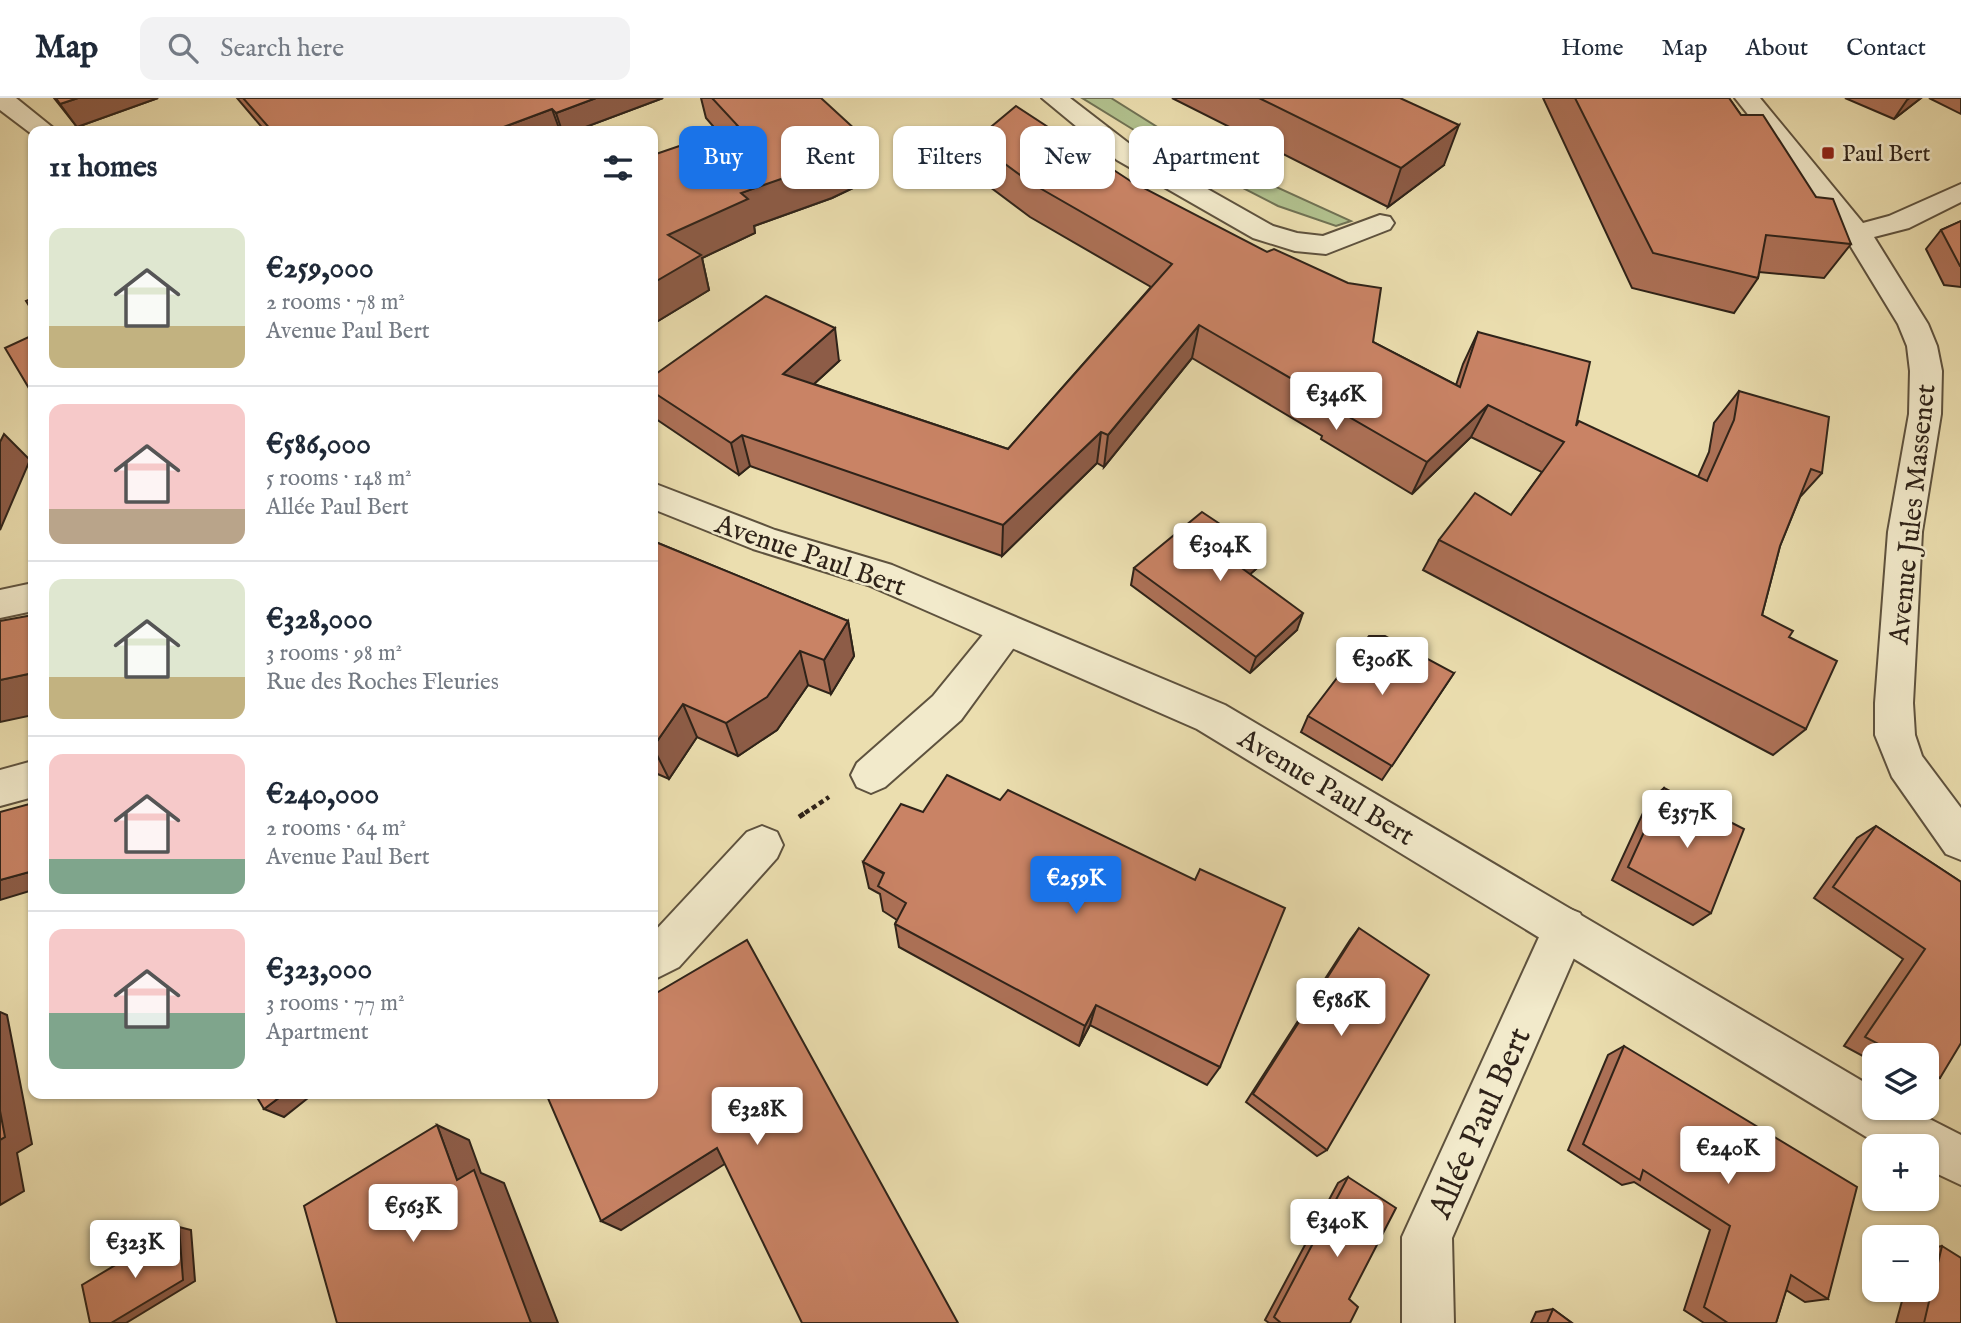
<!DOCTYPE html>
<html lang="en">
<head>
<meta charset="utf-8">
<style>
	:root { --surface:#fff; --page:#f2f2f3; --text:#1f2937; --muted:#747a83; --line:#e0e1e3; --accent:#1a73e8 }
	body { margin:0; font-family:"IM FELL English",serif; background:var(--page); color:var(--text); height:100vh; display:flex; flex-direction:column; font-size:26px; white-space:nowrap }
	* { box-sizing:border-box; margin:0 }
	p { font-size:23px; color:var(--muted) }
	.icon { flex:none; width:38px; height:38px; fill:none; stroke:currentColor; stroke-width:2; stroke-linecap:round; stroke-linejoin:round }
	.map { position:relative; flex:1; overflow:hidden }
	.details { position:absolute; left:28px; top:28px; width:630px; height:973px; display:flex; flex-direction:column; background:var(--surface); border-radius:14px; box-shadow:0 2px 5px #0004 }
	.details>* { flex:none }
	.banner { position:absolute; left:679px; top:28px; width:665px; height:63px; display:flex; gap:14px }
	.tools { position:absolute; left:1862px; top:945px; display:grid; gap:14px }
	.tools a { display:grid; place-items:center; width:77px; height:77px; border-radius:14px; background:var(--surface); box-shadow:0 2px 5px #0004; font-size:35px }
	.price { position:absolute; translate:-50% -60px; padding:0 16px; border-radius:7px; background:#fff; color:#222; font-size:23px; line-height:46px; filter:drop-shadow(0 2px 4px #0008) }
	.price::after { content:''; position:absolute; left:50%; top:42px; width:21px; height:16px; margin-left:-10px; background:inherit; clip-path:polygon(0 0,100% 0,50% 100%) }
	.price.current { background:var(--accent); color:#fff }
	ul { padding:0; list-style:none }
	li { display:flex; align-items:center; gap:21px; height:175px; padding:0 21px }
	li+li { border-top:2px solid var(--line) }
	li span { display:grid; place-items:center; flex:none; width:196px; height:140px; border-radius:14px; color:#555 }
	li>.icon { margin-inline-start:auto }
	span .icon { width:84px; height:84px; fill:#fffc; stroke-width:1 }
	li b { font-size:30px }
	h2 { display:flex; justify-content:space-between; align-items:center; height:84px; padding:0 21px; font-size:30px }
	.pill { padding:0 24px; border-radius:14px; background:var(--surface); box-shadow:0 2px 5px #0004; font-size:24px; line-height:63px }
	.pill.current { background:var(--accent); color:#fff }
	header { display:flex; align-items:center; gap:42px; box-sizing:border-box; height:98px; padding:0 35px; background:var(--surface); border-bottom:2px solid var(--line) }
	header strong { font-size:33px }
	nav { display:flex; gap:38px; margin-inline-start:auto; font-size:24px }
	.search { width:490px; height:63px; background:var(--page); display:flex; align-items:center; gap:18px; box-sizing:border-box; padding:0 24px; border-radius:14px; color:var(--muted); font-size:26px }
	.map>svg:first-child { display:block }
</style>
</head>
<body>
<header>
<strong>Map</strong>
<div class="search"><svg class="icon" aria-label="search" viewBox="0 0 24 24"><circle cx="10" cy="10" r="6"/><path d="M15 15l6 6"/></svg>Search here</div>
<nav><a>Home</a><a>Map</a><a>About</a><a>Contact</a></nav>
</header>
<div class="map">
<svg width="1961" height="1225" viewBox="0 0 1961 1225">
	<rect width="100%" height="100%" fill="#ebdeaf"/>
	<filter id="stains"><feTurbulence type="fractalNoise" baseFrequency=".00286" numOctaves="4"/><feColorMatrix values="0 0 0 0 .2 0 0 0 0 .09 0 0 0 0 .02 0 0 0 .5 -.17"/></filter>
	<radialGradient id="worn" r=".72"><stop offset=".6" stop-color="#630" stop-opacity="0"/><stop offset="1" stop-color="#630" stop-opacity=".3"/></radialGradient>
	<polygon fill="#b2c28f" stroke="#707254" stroke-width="2" points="1082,0 1111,0 1191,50 1351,123 1336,128 1278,108 1155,45"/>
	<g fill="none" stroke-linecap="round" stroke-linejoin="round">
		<g stroke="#5e523e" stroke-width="4">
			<g id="minor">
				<polygon points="1042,0 1070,0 1135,50 1273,128 1297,135 1323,138 1380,117 1390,119 1394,125 1390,131 1326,156 1295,153 1253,140 1117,62"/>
				<polygon points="1735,0 1760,0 1863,125 1889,118 1961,86 1961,104 1909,130 1874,139 1928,226 1937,248 1942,273 1941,316 1922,434 1913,605 1915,637 1922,658 1961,710 1961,762 1946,756 1892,679 1875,637 1875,605 1888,434 1909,316 1910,273 1907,248 1898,226 1845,139"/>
				<polygon points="33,485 33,513 0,520 0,492"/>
				<polygon points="1008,518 1021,522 1026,533 961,622 885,689 871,695 857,689 851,677 857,665 933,598 995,522"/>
				<polygon points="33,663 33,699 0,708 0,672"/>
				<polygon points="762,728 777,734 783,747 777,760 679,869 653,882 653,835 747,734"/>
				<polygon points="1565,809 1580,815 1587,830 1452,1140 1454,1225 1402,1225 1402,1139 1550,815"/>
			</g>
		</g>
		<g stroke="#5e523e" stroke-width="4">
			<g id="tertiary">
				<polygon points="0,0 16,0 57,33 33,33 33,37 0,12"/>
				<polygon points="653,385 775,432 892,467 1225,607 1874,990 1874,1010 1908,1010 1961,1037 1961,1087 1927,1071 1927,1048 1883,1048 1873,1043 1197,631 868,487 753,451 653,411"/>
			</g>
		</g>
		<polyline stroke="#2f2319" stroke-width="4.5" stroke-dasharray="5 3.5" stroke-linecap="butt" points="805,715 829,699"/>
		<polyline stroke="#2f2319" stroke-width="5" stroke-dasharray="6 4.5" stroke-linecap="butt" points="799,719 808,713"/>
		<use href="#minor" fill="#f2eacb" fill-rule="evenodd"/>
		<use href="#tertiary" fill="#f2eacb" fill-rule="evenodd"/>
	</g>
	<g fill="#ad7157" stroke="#2f2319" stroke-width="2">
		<polygon points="54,0 158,0 77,29"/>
		<polygon points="237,0 663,0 575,33 265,33"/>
		<polygon points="701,0 712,0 874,80 832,100 754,128 755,135 702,160 709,192 653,226 719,35 706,20"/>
		<polygon points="1172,0 1400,0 1444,67 1388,109"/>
		<polygon points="1543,0 1729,0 1741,17 1816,99 1851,146 1824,180 1759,174 1758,180 1734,215 1632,190"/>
		<polygon points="1845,0 1921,0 1894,21"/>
		<polygon points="1929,0 1961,0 1961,16"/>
		<polygon points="974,43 1373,244 1456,287 1463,266 1478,234 1576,328 1698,379 1709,354 1714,325 1739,293 1822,375 1800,399 1780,448 1762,517 1789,539 1806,631 1773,657 1423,472 1439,442 1511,417 1542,374 1471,339 1412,396 1321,341 1322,338 1192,260 1104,369 1097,365 1002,458 750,368 739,377 653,319 653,278 839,263 814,286 1008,351 1151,189 1030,119 974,77"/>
		<polygon points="1961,123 1961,189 1944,187 1926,151 1941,132"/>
		<polygon points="653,443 848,523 854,558 831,596 808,587 777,632 738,658 697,639 669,681 653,674"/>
		<polygon points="1134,470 1256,471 1250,476 1297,532 1250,575 1131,487"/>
		<polygon points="1454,575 1382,682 1301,634 1308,618"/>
		<polygon points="1664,690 1711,815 1693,827 1612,782 1648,704"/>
		<polygon points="1876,728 1961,784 1940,980 1927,984 1927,957 1874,957 1874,964 1844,948 1903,861 1814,800 1857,740"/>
		<polygon points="863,764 1220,969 1207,987 1090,927 1079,948 899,849 895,826 897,822 883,813 880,796 869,790"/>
		<polygon points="1359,830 1327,1052 1317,1058 1246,1004 1350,842"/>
		<polygon points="1624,948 1828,1201 1805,1204 1786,1192 1776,1225 1704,1225 1684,1212 1710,1132 1634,1084 1622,1087 1568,1052 1608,957"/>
		<polygon points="1348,1079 1349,1201 1350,1225 1269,1225 1265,1222 1338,1085"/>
		<polygon points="1942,1148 1961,1225 1896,1225 1905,1192 1927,1192 1927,1151"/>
		<polygon points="1553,1211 1572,1225 1531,1225 1536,1214"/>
	</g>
	<g fill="#8d5c47" stroke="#2f2319" stroke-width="2">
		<polygon points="78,0 158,0 77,29 60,6"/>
		<polygon points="596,0 663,0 575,33 562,33 556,15"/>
		<polygon points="1910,0 1921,0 1894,21 1907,2"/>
		<polygon points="552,11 560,33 493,33"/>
		<polygon points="1459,27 1444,67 1388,109 1401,70"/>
		<polygon points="871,46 874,80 832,100 754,128 755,135 702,160 709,192 653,226 653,185 668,137 741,95"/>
		<polygon points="1199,227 1192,260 1104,369 1108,337"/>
		<polygon points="835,230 839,263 790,308 783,276"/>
		<polygon points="1488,307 1471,339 1412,396 1427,364"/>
		<polygon points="1101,334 1097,365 1002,458 1003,427"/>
		<polygon points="4,336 30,362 0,432 0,344"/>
		<polygon points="742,337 750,368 739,377 731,345"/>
		<polygon points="1262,454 1256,471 1237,488 1243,471"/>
		<polygon points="1303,515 1297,532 1250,575 1256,559"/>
		<polygon points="848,523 854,558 831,596 824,562"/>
		<polygon points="800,553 808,587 777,632 738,658 726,625"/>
		<polygon points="33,575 33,617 0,624 0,582"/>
		<polygon points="683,606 697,639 669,681 653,649"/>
		<polygon points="33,773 33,792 0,802 0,782"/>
		<polygon points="1096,907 1090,927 1079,948 1085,928"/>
		<polygon points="0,914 7,917 32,1046 17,1055 24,1093 0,1107"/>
		<polygon points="284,996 313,996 284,1019 264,1011"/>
		<polygon points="437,1027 469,1042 481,1075 504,1085 558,1225 531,1225 457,1082"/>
		<polygon points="717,1050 731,1062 621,1132 601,1123"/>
		<polygon points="179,1129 191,1132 195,1183 126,1225 111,1225"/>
	</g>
	<g fill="#c98365" stroke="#2f2319" stroke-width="2">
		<polygon points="56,0 78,0 60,6"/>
		<polygon points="243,0 596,0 556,15 552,11 493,33 272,33"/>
		<polygon points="712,0 821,0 871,46 827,65 741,95 748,101 668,137 701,157 653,185 653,57 738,28"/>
		<polygon points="1259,0 1400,0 1459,27 1401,70"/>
		<polygon points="1575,0 1729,0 1741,17 1763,17 1816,99 1833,101 1851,146 1766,137 1758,180 1653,155"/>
		<polygon points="1016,8 1132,84 1267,154 1274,151 1348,185 1381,190 1373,244 1460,289 1478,234 1590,264 1576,328 1579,323 1707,383 1734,322 1739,293 1829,319 1822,375 1811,371 1780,448 1762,517 1793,533 1789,539 1837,563 1806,631 1439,442 1475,395 1511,417 1564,344 1488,307 1427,364 1332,309 1335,306 1199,227 1108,337 1101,334 1003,427 742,337 731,345 653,294 653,278 766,198 835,230 783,276 1008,351 1172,166 1031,85 974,43"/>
		<polygon points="1961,123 1961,168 1960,168 1941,132"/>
		<polygon points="33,200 33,214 26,203"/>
		<polygon points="33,237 33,297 5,250"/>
		<polygon points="1202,414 1262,454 1243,471 1303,515 1256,559 1134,470"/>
		<polygon points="653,443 848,523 824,562 800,553 767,599 726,625 683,606 653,649"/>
		<polygon points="33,517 33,575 0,582 0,523"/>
		<polygon points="1369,538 1385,538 1454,575 1392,668 1308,618"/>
		<polygon points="947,677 1000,702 1008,692 1195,782 1200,771 1285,810 1220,969 1096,907 1085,928 895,826 906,805 878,788 884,775 863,764 901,706 923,714"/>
		<polygon points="1664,690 1744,731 1711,815 1628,769"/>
		<polygon points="33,705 33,773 0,782 0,714"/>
		<polygon points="1876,728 1961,784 1961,945 1940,980 1927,973 1927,957 1899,957 1865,939 1925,851 1833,789"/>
		<polygon points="1359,830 1429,877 1327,1052 1253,996"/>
		<polygon points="747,842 958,1225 802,1225 717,1050 601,1123 547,998 551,996 653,996 653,897"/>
		<polygon points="1624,948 1857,1089 1828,1201 1791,1177 1776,1225 1728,1225 1704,1209 1730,1128 1643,1072 1640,1082 1583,1046"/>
		<polygon points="255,996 284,996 264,1011"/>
		<polygon points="0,1013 5,1039 0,1042"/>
		<polygon points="437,1027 457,1082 474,1072 531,1225 337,1225 304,1108"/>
		<polygon points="1348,1079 1396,1110 1349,1201 1358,1209 1350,1225 1281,1225 1274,1219"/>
		<polygon points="179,1129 183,1182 111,1225 90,1225 82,1187"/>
		<polygon points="1942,1148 1961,1160 1961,1225 1924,1225"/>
		<polygon points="1553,1211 1572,1225 1547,1225"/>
	</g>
	<rect fill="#8f2418" stroke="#f2eacb" stroke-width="2.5" x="1821" y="48" width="14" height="14" rx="3.5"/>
	<g text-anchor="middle" stroke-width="5" stroke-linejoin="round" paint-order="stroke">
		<g font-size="23" fill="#2f2319" stroke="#f2eacb" text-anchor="start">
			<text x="1842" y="63">Paul Bert</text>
		</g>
		<g font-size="28" fill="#2f2319" stroke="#f2eacb">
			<text transform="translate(1911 416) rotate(-84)" y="10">Avenue Jules Massenet</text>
			<text transform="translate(811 456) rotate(19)" y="10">Avenue Paul Bert</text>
			<text transform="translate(1327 688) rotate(31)" y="10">Avenue Paul Bert</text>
		</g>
		<g font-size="33" fill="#2f2319" stroke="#f2eacb">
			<text transform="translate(1478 1024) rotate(-66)" y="12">Allée Paul Bert</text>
		</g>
	</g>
	<rect width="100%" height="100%" filter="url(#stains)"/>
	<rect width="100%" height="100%" fill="url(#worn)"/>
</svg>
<div class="tools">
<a><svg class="icon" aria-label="layers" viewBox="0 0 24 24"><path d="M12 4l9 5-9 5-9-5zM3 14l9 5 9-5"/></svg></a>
<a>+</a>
<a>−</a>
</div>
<b class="price" style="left:1336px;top:334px">€346K</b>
<b class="price" style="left:1220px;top:485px">€304K</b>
<b class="price" style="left:1382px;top:599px">€306K</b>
<b class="price" style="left:1687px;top:752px">€357K</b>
<b class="price current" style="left:1076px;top:818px">€259K</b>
<b class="price" style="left:1341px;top:940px">€586K</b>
<b class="price" style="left:757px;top:1049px">€328K</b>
<b class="price" style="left:1728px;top:1088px">€240K</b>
<b class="price" style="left:413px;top:1146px">€563K</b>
<b class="price" style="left:1337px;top:1161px">€340K</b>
<b class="price" style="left:135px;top:1182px">€323K</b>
<div class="banner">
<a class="pill current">Buy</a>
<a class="pill">Rent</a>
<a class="pill">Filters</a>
<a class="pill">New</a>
<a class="pill">Apartment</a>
</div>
<section class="details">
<h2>11 homes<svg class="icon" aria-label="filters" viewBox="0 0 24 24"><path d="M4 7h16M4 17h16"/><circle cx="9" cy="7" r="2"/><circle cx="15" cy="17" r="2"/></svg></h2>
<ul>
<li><span style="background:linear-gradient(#dfe7d0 70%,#c2b280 0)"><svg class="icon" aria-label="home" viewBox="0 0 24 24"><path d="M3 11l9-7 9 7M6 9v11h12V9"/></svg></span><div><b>€259,000</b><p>2 rooms · 78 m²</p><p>Avenue Paul Bert</p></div></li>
<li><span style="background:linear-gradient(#f6c9c9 75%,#b9a48a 0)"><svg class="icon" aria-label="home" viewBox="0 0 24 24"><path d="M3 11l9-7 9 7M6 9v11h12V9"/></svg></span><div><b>€586,000</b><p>5 rooms · 148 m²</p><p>Allée Paul Bert</p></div></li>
<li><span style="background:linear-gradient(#dfe7d0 70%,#c2b280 0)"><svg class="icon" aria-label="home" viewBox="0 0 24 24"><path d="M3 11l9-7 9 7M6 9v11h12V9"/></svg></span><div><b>€328,000</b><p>3 rooms · 98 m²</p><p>Rue des Roches Fleuries</p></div></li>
<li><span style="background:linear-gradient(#f6c9c9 75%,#7fa58c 0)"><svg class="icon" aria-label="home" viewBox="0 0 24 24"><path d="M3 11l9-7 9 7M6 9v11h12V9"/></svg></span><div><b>€240,000</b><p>2 rooms · 64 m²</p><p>Avenue Paul Bert</p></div></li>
<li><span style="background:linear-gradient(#f6c9c9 60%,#7fa58c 0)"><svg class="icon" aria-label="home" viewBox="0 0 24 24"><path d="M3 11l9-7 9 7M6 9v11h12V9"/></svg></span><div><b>€323,000</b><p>3 rooms · 77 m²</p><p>Apartment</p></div></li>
</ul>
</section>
</div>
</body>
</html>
